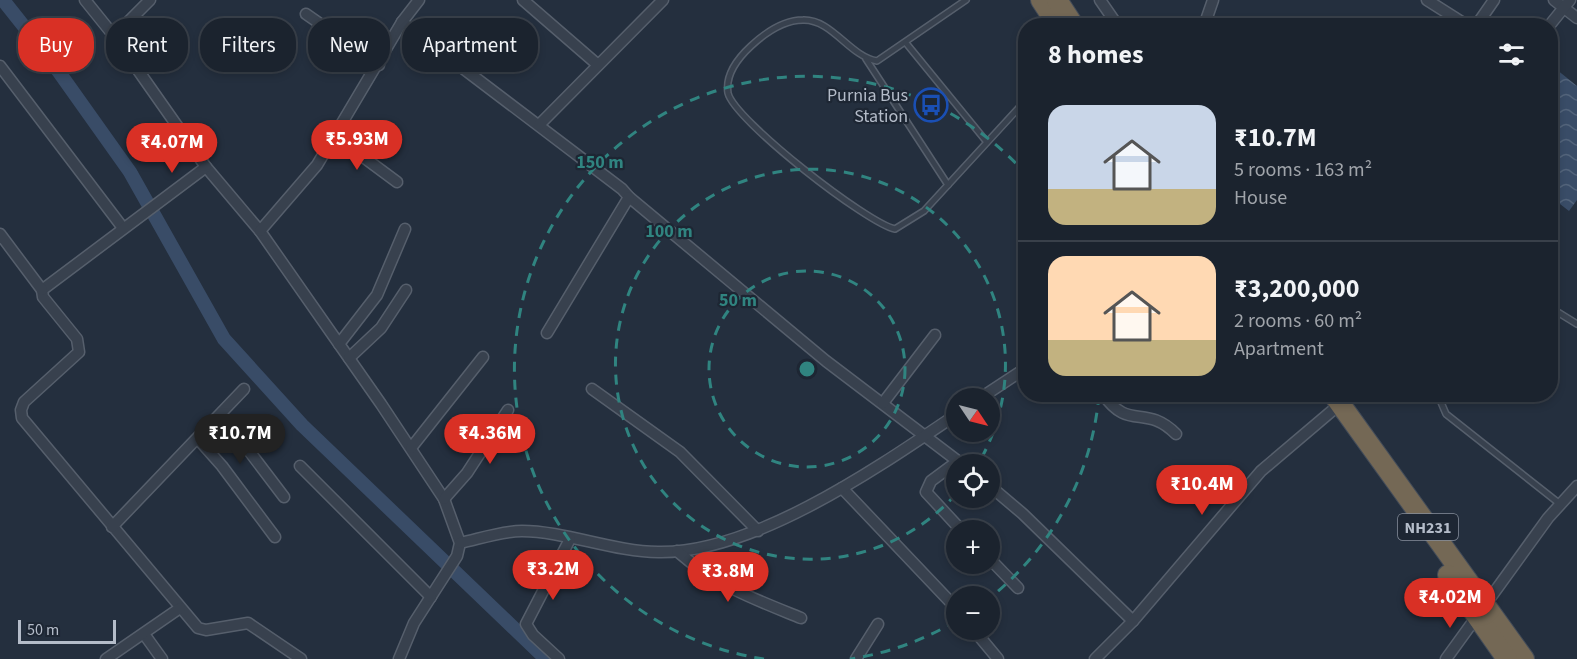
<!DOCTYPE html>
<html lang="en">
<head>
<meta charset="utf-8">
<style>
	:root { --surface:#1b232e; --page:#282f3a; --text:#f1f3f6; --muted:#a0a4aa; --line:#39404a; --accent:#d93025 }
	body { margin:0; font-family:"Source Sans 3",sans-serif; background:var(--page); color:var(--text); height:100vh; display:flex; flex-direction:column; font-size:22px; white-space:nowrap }
	* { box-sizing:border-box; margin:0 }
	p { font-size:20px; color:var(--muted) }
	.icon { flex:none; width:33px; height:33px; fill:none; stroke:currentColor; stroke-width:2; stroke-linecap:round; stroke-linejoin:round }
	.map { position:relative; flex:1; overflow:hidden }
	.details { position:absolute; left:1018px; top:18px; width:540px; height:384px; display:flex; flex-direction:column; background:var(--surface); border-radius:24px; box-shadow:0 3px 9px #0003,0 0 0 2px var(--line) }
	.details>* { flex:none }
	.top-card { position:absolute; left:18px; top:18px; width:570px; height:54px; display:flex; gap:12px }
	.needle { width:39px; rotate:125deg }
	.buttons { position:absolute; left:946px; top:388px; display:grid; gap:12px }
	.buttons a { display:grid; place-items:center; width:54px; height:54px; border-radius:50%; background:var(--surface); box-shadow:0 3px 9px #0003,0 0 0 2px var(--line); font-size:30px }
	.scale { position:absolute; left:18px; bottom:15px; width:98px; box-sizing:border-box; padding-left:6px; border:3px solid #b4bcc9; border-top:0; font-size:16px; line-height:21px; white-space:nowrap; color:#b4bcc9; -webkit-text-stroke:4px #1d2633; paint-order:stroke }
	.price { position:absolute; translate:-50% -51px; padding:0 14px; border-radius:21px; background:var(--accent); color:#fff; font-size:20px; line-height:39px; filter:drop-shadow(0 2px 3px #0008) }
	.price::after { content:''; position:absolute; left:50%; top:36px; width:18px; height:14px; margin-left:-9px; background:inherit; clip-path:polygon(0 0,100% 0,50% 100%) }
	.price.active { background:#222; color:#fff }
	ul { padding:0; list-style:none }
	li { display:flex; align-items:center; gap:18px; height:150px; padding:0 30px }
	li+li { border-top:2px solid var(--line) }
	li span { display:grid; place-items:center; flex:none; width:168px; height:120px; border-radius:18px; color:#555 }
	li>.icon { margin-inline-start:auto }
	span .icon { width:72px; height:72px; fill:#fffc; stroke-width:1 }
	li b { font-size:26px }
	h2 { display:flex; justify-content:space-between; align-items:center; height:72px; padding:0 30px; font-size:26px }
	.pill { padding:0 21px; border-radius:24px; background:var(--surface); box-shadow:0 3px 9px #0003,0 0 0 2px var(--line); font-size:21px; line-height:54px }
	.pill.active { background:var(--accent); color:#fff }
	.map>svg:first-child { display:block }
</style>
</head>
<body>
<div class="map">
<svg width="1577" height="659" viewBox="0 0 1577 659">
	<defs>
		<pattern id="water-waves" width="16" height="10" patternUnits="userSpaceOnUse" patternTransform="scale(1.5)"><rect width="16" height="10" fill="#394c67"/><path d="M0 5q4-4 8 0t8 0" fill="none" stroke="#53647b"/></pattern>
	</defs>
	<rect width="100%" height="100%" fill="#242f3e"/>
	<polygon fill="url(#water-waves)" points="1551,65 1577,86 1577,200 1569,211 1551,197"/>
	<g fill="none" stroke-linecap="round" stroke-linejoin="round">
		<polyline stroke="#394c67" stroke-width="14" points="3,0 49,58 130,172 224,339 302,425 546,659"/>
		<g stroke="#565f6c" stroke-width="8">
			<g id="lane">
				<path d="M 966,0 L 877,61 C 849,56 832,19 803,20 C 784,20 765,33 751,46 C 738,58 725,74 728,93 C 734,120 868,224 895,229 L 924,211 L 1026,100"/>
				<polyline points="906,43 986,141"/>
				<polyline points="866,59 948,185"/>
				<polyline points="1551,308 1577,324"/>
				<polyline points="1442,394 1440,400 1446,414 1560,504"/>
			</g>
		</g>
		<g stroke="#565f6c" stroke-width="13">
			<g id="street">
				<polyline points="85,0 114,36 206,167 260,231 381,404 444,499 460,543 457,556 414,623 399,659"/>
				<polyline points="523,0 598,65"/>
				<polyline points="1100,0 1118,26"/>
				<polyline points="1427,0 1468,26"/>
				<polyline points="1554,0 1577,18"/>
				<polyline points="306,14 379,65"/>
				<polyline points="402,22 622,189 629,197 826,361 963,465"/>
				<polyline points="1204,26 1213,0"/>
				<polyline points="1476,26 1494,0"/>
				<polyline points="1549,26 1570,0"/>
				<polyline points="114,36 150,0"/>
				<polyline points="0,66 123,228"/>
				<polyline points="539,125 663,0"/>
				<polyline points="335,136 397,182"/>
				<polyline points="206,167 42,290 43,297 77,339 79,352 24,402 21,410 22,418 198,628 206,630 248,623 301,659"/>
				<polyline points="260,231 317,165 402,22 419,0"/>
				<polyline points="0,234 42,290"/>
				<polyline points="547,333 629,197"/>
				<polyline points="339,344 377,295 405,229"/>
				<polyline points="349,358 381,328 406,290"/>
				<polyline points="592,389 680,452 758,531"/>
				<path d="M 1103,394 C 1129,432 1145,403 1176,434"/>
				<polyline points="979,399 1026,368"/>
				<polyline points="883,403 935,335"/>
				<polyline points="221,414 284,497"/>
				<polyline points="198,439 222,466 275,537"/>
				<polyline points="411,448 483,357"/>
				<polyline points="958,461 931,481 926,492 962,531"/>
				<polyline points="300,466 431,597"/>
				<polyline points="990,486 1023,514 1133,621"/>
				<polyline points="842,488 957,609"/>
				<polyline points="444,499 467,473 508,410"/>
				<polyline points="112,527 244,389"/>
				<path d="M 460,543 C 479,539 502,531 522,531 C 564,531 615,552 658,552 C 754,554 880,466 957,414"/>
				<path d="M 677,551 C 717,586 754,599 801,618"/>
				<polyline points="990,559 1018,588"/>
				<polyline points="974,630 998,659"/>
				<polyline points="144,634 162,659"/>
				<polyline points="106,659 180,608"/>
				<polyline points="559,659 533,635 526,624 570,539"/>
				<polyline points="856,659 878,624"/>
				<polyline points="1095,659 1133,621 1261,471 1340,404"/>
				<polyline points="1446,659 1548,518 1577,486"/>
			</g>
		</g>
		<g stroke="#434c59" stroke-width="22">
			<g id="highway">
				<polyline points="1041,0 1058,26"/>
				<polyline points="1057,0 1074,26"/>
				<polyline points="1333,394 1524,659"/>
				<polyline points="1448,575 1507,659"/>
			</g>
		</g>
		<use href="#lane" stroke="#38414e" stroke-width="5"/>
		<use href="#street" stroke="#38414e" stroke-width="10"/>
		<use href="#highway" stroke="#746855" stroke-width="20"/>
	</g>
	<g fill="none" stroke="#308480" stroke-width="3" stroke-dasharray="10 8">
		<circle cx="807" cy="369" r="98"/>
		<path d="M956 494A195 195 0 1 1 978 464"/>
		<path d="M1099 395A293 293 0 0 1 991 597M956 621A293 293 0 0 1 850 659M764 659A293 293 0 1 1 1025 173"/>
	</g>
	<defs>
		<g id="bus-ring" transform="scale(1.725)"><circle r="9.5" fill="#1d2633" stroke="#1a4fb4" stroke-width="1.5"/><path d="M-5-6H5V4H4V6H2V4H-2V6H-4V4H-5ZM-3.5-4V0h7V-4ZM-3.5 1.2v1.5H-2V1.2ZM2 1.2v1.5H3.5V1.2Z" fill="#1a4fb4"/></g>
	</defs>
	<g fill-rule="evenodd">
		<use href="#bus-ring" x="931" y="105"/>
	</g>
	<g text-anchor="middle" stroke-width="4.5" stroke-linejoin="round" paint-order="stroke">
		<rect fill="#1d2633" stroke="#878f9c" stroke-width="1.5" x="1398" y="514" width="60" height="26" rx="4.5"/>
		<g font-size="16" font-weight="bold" fill="#b4bcc9">
			<text x="1428" y="533">NH231</text>
		</g>
		<g font-size="18" fill="#b4bcc9" stroke="#1d2633" text-anchor="end">
			<text x="908" y="101">Purnia Bus<tspan x="908" dy="21">Station</tspan></text>
		</g>
	</g>
	<circle cx="807" cy="369" r="9" fill="#308480" stroke="#1d2633" stroke-width="3"/>
	<g font-size="18" text-anchor="middle" font-weight="bold" fill="#308480" stroke="#1d2633" stroke-width="4.5" stroke-linejoin="round" paint-order="stroke">
		<text x="600" y="168">150 m</text>
		<text x="669" y="237">100 m</text>
		<text x="738" y="306">50 m</text>
	</g>
</svg>
<div class="buttons">
<a><svg class="needle" viewBox="-14 -14 28 28"><path d="M0-13l5 13h-10z" fill="#e53935"/><path d="M0 13l5-13h-10z" fill="#a0a4aa"/></svg></a>
<a><svg class="icon" aria-label="locate" viewBox="0 0 24 24"><circle cx="12" cy="12" r="6"/><path d="M12 2v4M12 18v4M2 12h4M18 12h4"/></svg></a>
<a>+</a>
<a>−</a>
</div>
<div class="scale">50 m</div>
<b class="price" style="left:357px;top:171px">₹5.93M</b>
<b class="price" style="left:172px;top:174px">₹4.07M</b>
<b class="price active" style="left:240px;top:465px">₹10.7M</b>
<b class="price" style="left:490px;top:465px">₹4.36M</b>
<b class="price" style="left:1202px;top:516px">₹10.4M</b>
<b class="price" style="left:553px;top:601px">₹3.2M</b>
<b class="price" style="left:728px;top:603px">₹3.8M</b>
<b class="price" style="left:1450px;top:629px">₹4.02M</b>
<div class="top-card">
<a class="pill active">Buy</a>
<a class="pill">Rent</a>
<a class="pill">Filters</a>
<a class="pill">New</a>
<a class="pill">Apartment</a>
</div>
<section class="details">
<h2>8 homes<svg class="icon" aria-label="filters" viewBox="0 0 24 24"><path d="M4 7h16M4 17h16"/><circle cx="9" cy="7" r="2"/><circle cx="15" cy="17" r="2"/></svg></h2>
<ul>
<li><span style="background:linear-gradient(#c9d6e8 70%,#c2b280 0)"><svg class="icon" aria-label="home" viewBox="0 0 24 24"><path d="M3 11l9-7 9 7M6 9v11h12V9"/></svg></span><div><b>₹10.7M</b><p>5 rooms · 163 m²</p><p>House</p></div></li>
<li><span style="background:linear-gradient(#ffd9b3 70%,#c2b280 0)"><svg class="icon" aria-label="home" viewBox="0 0 24 24"><path d="M3 11l9-7 9 7M6 9v11h12V9"/></svg></span><div><b>₹3,200,000</b><p>2 rooms · 60 m²</p><p>Apartment</p></div></li>
</ul>
</section>
</div>
</body>
</html>
